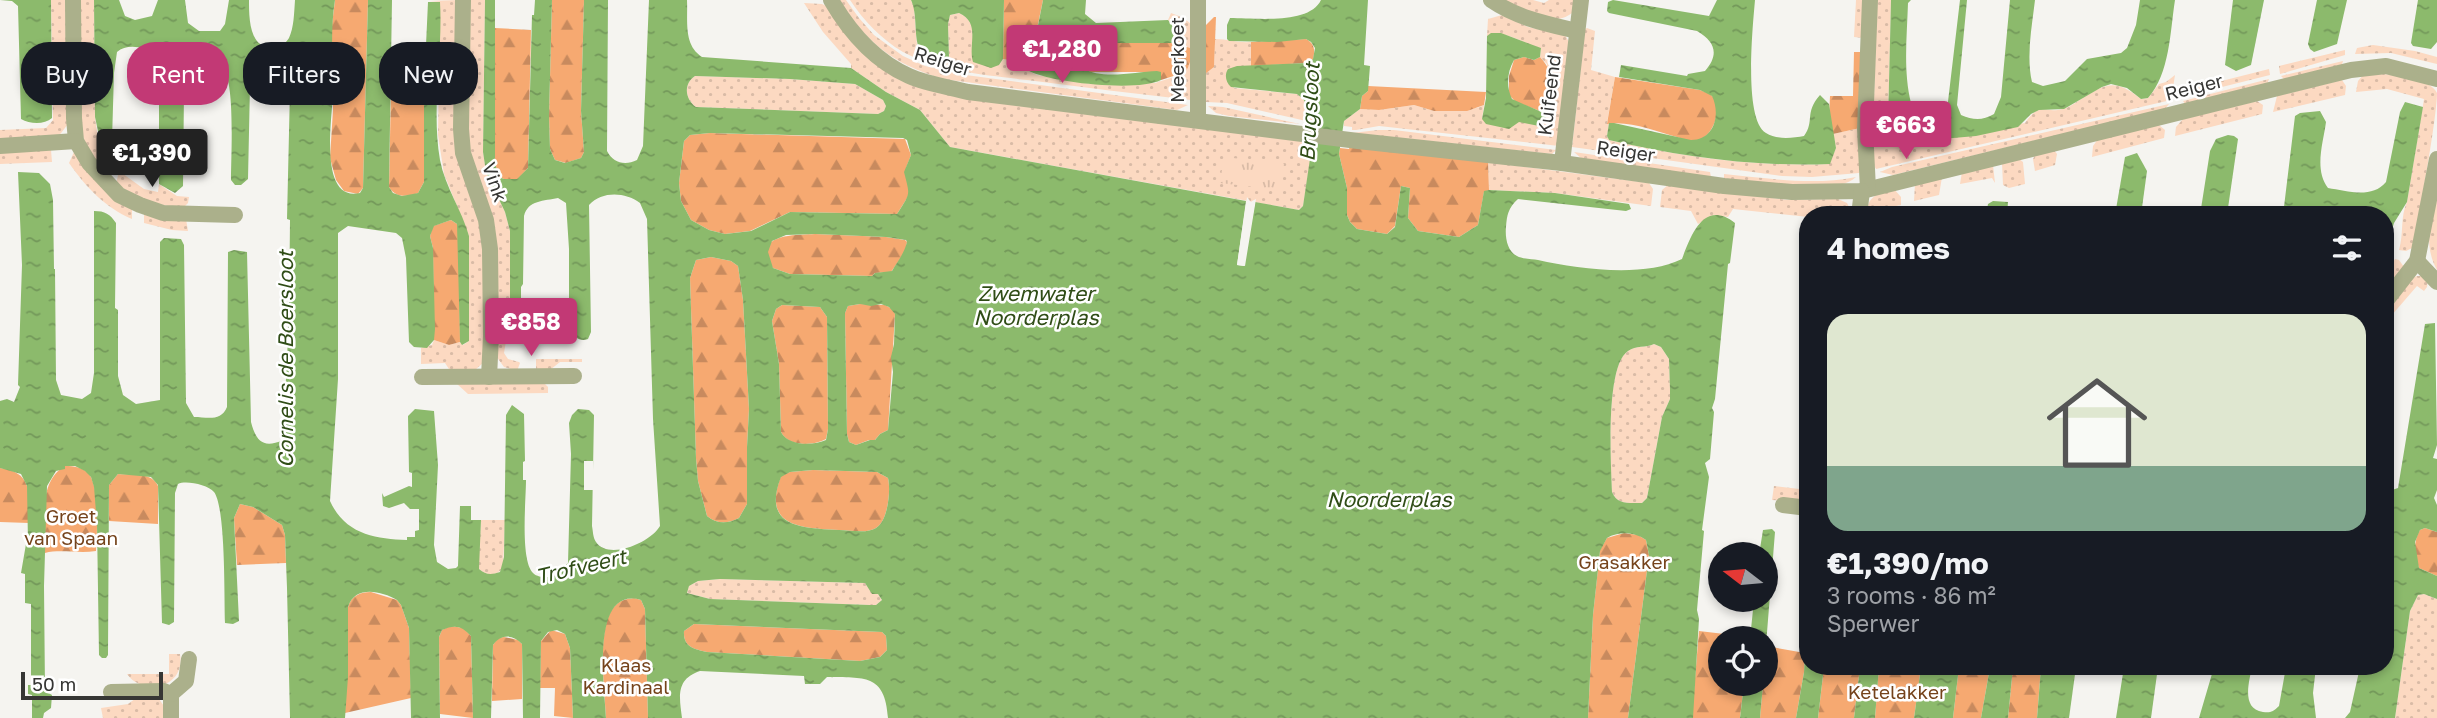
<!DOCTYPE html>
<html lang="en">
<head>
<meta charset="utf-8">
<style>
	:root { --surface:#171b24; --page:#20242c; --text:#f1f3f6; --muted:#9ea1a6; --line:#363941; --accent:#c23975 }
	body { margin:0; font-family:"Golos Text",sans-serif; background:var(--page); color:var(--text); height:100vh; display:flex; flex-direction:column; font-size:26px; white-space:nowrap }
	* { box-sizing:border-box; margin:0 }
	p { font-size:23px; color:var(--muted) }
	.icon { flex:none; width:38px; height:38px; fill:none; stroke:currentColor; stroke-width:2; stroke-linecap:round; stroke-linejoin:round }
	.map { position:relative; flex:1; overflow:hidden }
	.details { position:absolute; left:1799px; top:206px; width:595px; height:469px; display:flex; flex-direction:column; background:var(--surface); border-radius:28px; box-shadow:0 4px 10px #0003 }
	.details>* { flex:none }
	.banner { position:absolute; left:21px; top:42px; width:665px; height:63px; display:flex; gap:14px }
	.needle { width:46px; rotate:286deg }
	.fabs { position:absolute; left:1708px; top:542px; display:grid; gap:14px }
	.fabs a { display:grid; place-items:center; width:70px; height:70px; border-radius:50%; background:var(--surface); box-shadow:0 4px 10px #0003; font-size:35px }
	.scale { position:absolute; left:21px; bottom:18px; width:142px; box-sizing:border-box; padding-left:7px; border:4px solid #363634; border-top:0; font-size:19px; line-height:24px; white-space:nowrap; color:#363634; -webkit-text-stroke:5px #fff; paint-order:stroke }
	.price { position:absolute; translate:-50% -60px; padding:0 16px; border-radius:7px; background:var(--accent); color:#fff; font-size:23px; line-height:46px; filter:drop-shadow(0 2px 4px #0008) }
	.price::after { content:''; position:absolute; left:50%; top:42px; width:21px; height:16px; margin-left:-10px; background:inherit; clip-path:polygon(0 0,100% 0,50% 100%) }
	.price.active { background:#222; color:#fff }
	ul { padding:0; list-style:none }
	li { display:grid; align-content:center; gap:14px; height:371px; padding:0 28px }
	li+li { border-top:2px solid var(--line) }
	li span { display:grid; place-items:center; height:217px; border-radius:21px; color:#555 }
	li>.icon { margin-inline-start:auto }
	span .icon { width:126px; height:126px; fill:#fffc; stroke-width:1 }
	li b { font-size:30px }
	h2 { display:flex; justify-content:space-between; align-items:center; height:84px; padding:0 28px; font-size:30px }
	.tag { padding:0 24px; border-radius:28px; background:var(--surface); box-shadow:0 4px 10px #0003; font-size:24px; line-height:63px }
	.tag.active { background:var(--accent); color:#fff }
	.map>svg:first-child { display:block }
</style>
</head>
<body>
<div class="map">
<svg width="2437" height="718" viewBox="0 0 2437 718">
	<defs>
		<pattern id="grass-dots" width="8" height="8" patternUnits="userSpaceOnUse" patternTransform="scale(1.75)"><rect width="8" height="8" fill="#fcd9c1"/><path d="M2 2h.1M6 6h.1" fill="none" stroke="#d9bba6" stroke-width="1.8" stroke-linecap="round"/></pattern>
		<pattern id="forest-firs" width="22" height="20" patternUnits="userSpaceOnUse" patternTransform="scale(1.75)"><rect width="22" height="20" fill="#f6a971"/><path d="M5 1l3.5 6h-7zM16 11l3.5 6h-7z" fill="#c88a5e"/></pattern>
		<pattern id="park-tufts" width="24" height="20" patternUnits="userSpaceOnUse" patternTransform="scale(1.75)"><rect width="24" height="20" fill="#fcd9c1"/><path d="M3 7l-1-3M5 7V3M7 7l1-3M15 17l-1-3M17 17v-4M19 17l1-3" fill="none" stroke="#d9bba6"/></pattern>
		<pattern id="water-ripples" width="26" height="14" patternUnits="userSpaceOnUse" patternTransform="scale(1.75)"><rect width="26" height="14" fill="#8cba6c"/><path d="M2 4q2-2 4 0t4 0M15 11q2-2 4 0t4 0" fill="none" stroke="#73985a"/></pattern>
	</defs>
	<rect width="100%" height="100%" fill="#f5f4f0"/>
	<g fill="url(#grass-dots)">
		<polygon points="51,0 68,0 68,124 58,137 0,141 0,130 46,128 53,120"/>
		<polygon points="79,0 94,0 95,117 98,139 111,161 104,169 101,168 85,143 81,130"/>
		<polygon points="458,0 456,124 476,207 486,255 483,363 475,370 451,372 445,363 421,364 421,348 432,345 434,340 449,345 460,342 463,345 469,341 469,236 444,174 438,135 440,2 429,1"/>
		<polygon points="468,0 485,0 483,152 486,172 505,212 510,231 510,338 506,341 504,353 508,359 519,362 520,363 517,371 504,367 496,356 495,247 468,152"/>
		<path d="M 838,0 L 846,0 L 859,18 L 874,35 L 903,56 L 925,66 L 966,75 L 1188,105 L 1177,110 L 943,79 C 891,63 869,44 838,0 Z"/>
		<path d="M 850,0 L 911,0 L 914,7 L 917,46 L 949,57 L 948,24 L 950,15 L 959,13 C 978,21 972,40 972,58 L 999,65 L 1003,59 L 1030,63 L 1029,71 L 1037,75 L 1092,84 L 1155,83 L 1180,75 L 1187,46 L 1174,43 L 1173,26 L 1168,20 L 1171,13 L 1184,18 L 1193,26 L 1191,100 C 1137,94 1082,87 1027,80 C 987,75 940,72 903,52 C 881,39 864,21 850,0 Z"/>
		<path d="M 1503,0 L 1533,0 L 1544,3 L 1549,0 L 1576,0 L 1572,13 C 1552,29 1522,10 1503,0 Z"/>
		<polygon points="1856,0 1864,0 1863,38 1854,37"/>
		<path d="M 1877,0 L 1891,0 L 1888,123 L 1895,147 L 2025,123 C 2040,101 2044,114 2063,109 C 2068,108 2073,104 2078,101 C 2105,84 2114,77 2141,99 L 2148,98 L 2159,84 L 2166,82 L 2175,75 L 2171,100 L 1876,169 L 1872,162 Z"/>
		<polygon points="804,3 822,4 826,6 849,39 862,51 899,77 1304,139 1303,143 1313,144 1303,206 1299,210 950,147 920,110 886,92 851,68 851,64 823,32"/>
		<path d="M 1502,15 L 1528,27 L 1565,35 L 1569,42 L 1559,146 L 1379,126 L 1356,130 L 1352,130 L 1352,127 L 1344,126 L 1344,121 L 1360,109 L 1379,110 L 1414,105 L 1434,111 L 1477,108 L 1484,105 L 1482,119 L 1518,122 L 1544,113 L 1540,111 L 1547,106 L 1547,64 L 1540,57 L 1541,49 C 1526,44 1500,28 1487,36 L 1488,19 Z"/>
		<path d="M 1587,28 L 1595,31 L 1591,70 L 1615,77 L 1607,123 L 1609,123 L 1607,136 L 1609,140 C 1682,157 1755,167 1829,164 L 1836,148 L 1833,134 L 1860,128 L 1859,173 L 1812,177 L 1782,176 L 1572,147 L 1585,29 Z"/>
		<path d="M 1215,39 C 1228,39 1238,43 1251,42 L 1251,66 L 1237,66 L 1234,88 L 1297,94 L 1303,99 L 1316,118 L 1315,123 L 1227,103 L 1206,102 L 1205,74 L 1214,67 Z"/>
		<polygon points="2373,45 2415,51 2437,57 2437,64 2391,53 2355,54 2357,48"/>
		<polygon points="2345,50 2345,55 2280,74 2279,66"/>
		<polygon points="2343,61 2341,67 2285,80 2281,76"/>
		<polygon points="2269,69 2270,75 2182,97 2182,91"/>
		<path d="M 2384,74 C 2398,76 2431,79 2437,93 C 2437,116 2419,220 2412,248 L 2406,251 L 2399,250 C 2404,233 2400,217 2407,202 L 2424,99 L 2387,89 L 2356,92 L 2358,81 L 2363,75 Z"/>
		<path d="M 695,76 L 790,79 L 855,84 L 883,100 L 886,106 L 884,111 L 878,114 L 696,107 C 685,99 683,84 695,76 Z"/>
		<polygon points="2269,79 2267,85 2185,104 2183,101"/>
		<polygon points="2342,80 2346,86 2345,95 2273,112 2277,96"/>
		<polygon points="2257,101 2263,105 2262,114 2175,136 2176,127 2183,119"/>
		<polygon points="2169,104 2165,109 1893,175 1880,172 1892,167"/>
		<polygon points="1208,106 1223,107 1300,124 1229,116 1216,113"/>
		<polygon points="2159,125 2165,130 2164,138 2092,157 2093,146 2098,139"/>
		<polygon points="1378,130 1394,130 1556,150 1552,154 1352,133"/>
		<polygon points="51,150 52,162 0,164 0,152"/>
		<polygon points="2054,150 2057,154 2055,165 2035,171 2033,159 2035,155"/>
		<path d="M 74,152 L 132,207 L 132,219 C 104,207 86,187 69,163 Z"/>
		<polygon points="1574,152 1710,172 1711,177 1582,159"/>
		<polygon points="2019,159 2023,162 2025,184 2009,188 2003,185 2002,163"/>
		<polygon points="1488,162 1649,183 1653,189 1651,206 1555,193 1489,190"/>
		<polygon points="1993,165 1995,183 1992,178 1960,184 1962,172"/>
		<path d="M 119,171 L 144,189 L 158,192 L 159,184 L 177,196 L 189,197 L 188,203 L 183,208 C 154,205 140,199 116,184 Z"/>
		<path d="M 1724,174 C 1768,178 1812,186 1856,177 C 1834,198 1754,181 1724,179 Z"/>
		<polygon points="1942,177 1939,195 1914,201 1915,184"/>
		<polygon points="1668,185 1788,200 1838,199 1847,203 1853,215 1808,215 1808,217 1733,209 1728,217 1714,215 1698,224 1691,211 1660,207 1662,190"/>
		<path d="M 2437,185 L 2437,270 C 2422,244 2432,213 2437,185 Z"/>
		<path d="M 1894,189 L 1901,197 L 1901,205 L 1877,210 L 1876,215 L 1865,215 C 1870,194 1875,195 1894,189 Z"/>
		<polygon points="144,211 186,219 188,231 172,230 144,223"/>
		<polygon points="2395,259 2399,260 2404,267 2385,294 2385,275"/>
		<polygon points="2417,276 2424,276 2428,279 2427,287 2424,291 2417,286 2385,323 2385,311 2410,279"/>
		<path d="M 1654,344 L 1661,347 L 1669,359 L 1670,390 L 1670,399 L 1662,417 L 1647,498 L 1642,503 C 1630,503 1617,505 1612,492 C 1611,464 1605,366 1628,351 C 1636,345 1646,348 1654,344 Z"/>
		<polygon points="536,359 582,359 582,362 560,362 550,370 536,370"/>
		<polygon points="543,382 548,387 548,393 468,394 457,384"/>
		<polygon points="1774,486 1808,490 1808,502 1772,500"/>
		<path d="M 481,520 L 505,520 L 503,568 C 496,577 486,576 478,568 Z"/>
		<polygon points="720,579 865,583 872,593 878,594 882,600 876,605 870,605 710,599 687,593 689,586 698,581"/>
		<polygon points="2424,594 2437,599 2437,718 2395,718 2410,611 2418,595"/>
		<path d="M 169,654 L 180,654 C 186,688 143,697 127,674 L 169,674 Z"/>
		<polygon points="139,696 159,699 166,709 166,718 103,718 101,708 128,704"/>
	</g>
	<g fill="url(#forest-firs)">
		<polygon points="335,0 368,0 363,188 358,194 344,191 336,180 330,158 333,110 331,33"/>
		<polygon points="552,0 584,0 581,111 584,152 581,158 566,163 555,160 550,149 549,116"/>
		<polygon points="1004,0 1043,0 1030,63 1003,59"/>
		<polygon points="1214,17 1216,17 1214,67 1205,74 1205,26"/>
		<polygon points="495,28 531,30 528,168 517,180 504,179 499,177 495,163"/>
		<path d="M 1306,39 C 1315,44 1315,50 1313,60 L 1308,63 L 1251,66 L 1251,42 Z"/>
		<path d="M 1092,43 L 1174,43 L 1190,48 L 1190,62 L 1186,72 L 1161,80 L 1161,72 L 1090,72 L 1083,68 C 1081,57 1082,48 1092,43 Z"/>
		<polygon points="1854,52 1860,52 1863,55 1860,128 1833,134 1829,117 1830,96 1853,96"/>
		<path d="M 1524,57 L 1534,60 L 1540,57 C 1555,73 1559,96 1540,111 L 1516,102 L 1509,95 L 1509,76 L 1514,60 Z"/>
		<path d="M 1615,77 L 1700,90 C 1704,92 1708,92 1711,95 C 1724,105 1714,137 1698,140 C 1691,142 1683,139 1677,137 C 1655,131 1629,120 1607,124 Z"/>
		<polygon points="1368,86 1486,92 1484,105 1467,111 1434,111 1414,105 1379,110 1360,109 1362,96 1368,91"/>
		<path d="M 424,88 L 424,182 L 418,193 C 407,197 395,198 389,187 L 391,89 Z"/>
		<polygon points="710,133 905,139 911,155 906,168 906,178 910,185 909,195 897,214 790,212 750,231 725,234 709,230 691,220 681,201 679,183 684,141 690,135"/>
		<polygon points="1350,146 1488,162 1489,190 1484,192 1478,225 1459,237 1418,231 1408,218 1410,188 1401,186 1395,226 1387,234 1357,229 1350,222 1347,215 1347,188 1339,154 1340,148 1349,149"/>
		<polygon points="451,220 457,224 459,229 460,342 449,345 434,340 433,248 430,236 433,226"/>
		<path d="M 815,234 L 886,237 L 905,240 L 907,242 L 905,252 L 891,272 L 875,273 L 872,276 L 790,274 L 773,268 C 750,234 794,235 815,234 Z"/>
		<path d="M 711,257 L 731,261 L 738,266 L 743,300 L 749,409 L 747,447 L 747,504 L 739,518 C 728,524 716,524 707,516 L 698,481 L 696,458 L 690,278 L 696,260 Z"/>
		<polygon points="860,304 885,305 894,310 895,314 888,430 880,434 874,441 869,440 856,445 849,442 847,434 845,313 848,306"/>
		<path d="M 782,305 L 820,307 L 827,317 L 828,429 L 826,439 C 814,446 788,447 781,432 L 779,364 L 772,321 L 776,309 Z"/>
		<path d="M 65,466 C 74,466 83,467 89,474 C 100,489 97,533 96,551 C 79,554 61,549 45,553 C 45,525 37,482 65,466 Z"/>
		<path d="M 0,468 C 34,472 29,496 29,523 L 0,522 Z"/>
		<path d="M 813,470 L 877,472 L 888,478 C 891,490 888,521 876,528 C 867,534 850,530 839,530 C 803,528 761,528 781,476 L 790,472 Z"/>
		<path d="M 118,474 C 132,475 152,472 158,486 L 158,524 L 109,521 L 109,485 Z"/>
		<polygon points="240,504 253,507 282,525 285,535 286,563 237,565 234,518"/>
		<path d="M 2425,528 L 2437,532 L 2437,576 L 2419,568 C 2414,556 2413,541 2420,530 Z"/>
		<polygon points="1624,533 1638,535 1646,540 1649,555 1628,718 1588,718 1593,615 1600,550 1607,538"/>
		<path d="M 371,592 L 397,600 L 401,605 L 409,628 L 411,698 L 345,713 L 348,607 C 351,596 360,592 371,592 Z"/>
		<path d="M 634,598 L 641,600 L 645,609 L 648,718 L 606,718 C 605,691 596,627 614,607 C 620,600 626,599 634,598 Z"/>
		<path d="M 694,624 L 882,632 L 886,636 L 887,650 L 880,657 L 860,661 L 707,652 C 694,649 683,647 684,631 Z"/>
		<polygon points="450,626 464,628 471,636 473,718 440,714 439,637 442,630"/>
		<polygon points="551,630 565,634 570,648 573,718 554,716 555,688 540,688 541,641"/>
		<polygon points="1699,631 1750,637 1750,639 1720,639 1720,684 1744,684 1740,718 1693,718 1692,714"/>
		<polygon points="504,637 518,640 522,644 522,699 492,701 493,645 498,638"/>
		<polygon points="1766,646 1805,653 1804,672 1796,718 1760,718 1763,684 1766,684"/>
		<polygon points="1824,667 1860,667 1854,718 1818,718"/>
		<polygon points="1879,667 1921,667 1914,718 1875,718"/>
		<polygon points="1959,667 1990,667 1981,718 1953,718"/>
		<polygon points="2013,667 2041,667 2037,718 2008,718"/>
	</g>
	<polygon fill="url(#park-tufts)" points="1224,157 1284,164 1281,190 1220,183"/>
	<g fill="url(#water-ripples)" fill-rule="evenodd">
		<path d="M 0,0 L 51,0 L 52,118 C 44,125 30,124 21,119 L 18,6 L 12,1 Z"/>
		<path d="M 94,0 L 119,0 L 125,16 L 135,20 L 152,16 L 158,0 L 185,0 L 188,23 L 199,31 L 220,31 L 225,24 L 229,0 L 249,0 C 249,18 249,51 275,47 C 281,46 286,43 289,38 C 294,27 294,14 295,0 L 335,0 C 330,31 333,61 333,92 C 333,114 317,203 360,193 L 363,188 L 368,0 L 392,0 L 389,187 L 393,193 L 402,196 L 418,193 L 424,182 L 424,88 L 428,2 L 440,2 C 443,54 431,108 440,160 C 445,187 462,210 469,236 L 469,341 L 462,345 L 460,342 L 457,224 L 451,220 L 434,226 L 430,236 L 433,248 L 435,329 L 434,340 L 427,348 L 414,347 L 409,342 L 406,258 L 402,238 L 396,233 L 348,226 L 338,233 L 338,379 L 330,501 C 345,534 375,539 407,540 L 407,537 L 415,537 L 415,531 L 419,530 L 419,509 L 410,509 L 404,503 L 389,508 L 383,506 L 382,493 L 384,497 L 409,486 L 412,487 L 412,473 L 409,472 L 408,416 L 415,409 L 434,411 L 438,465 L 434,545 L 437,562 L 448,569 L 456,568 L 458,566 L 460,506 L 471,506 L 471,520 L 481,520 L 479,569 C 486,575 491,575 500,572 L 504,557 L 506,415 L 512,405 L 524,414 L 525,461 L 523,462 L 523,480 L 526,480 C 526,500 520,560 533,573 C 538,578 546,577 553,577 L 568,563 L 571,454 L 569,423 L 572,415 L 578,409 L 589,410 L 594,415 L 592,526 C 593,531 593,538 596,542 C 609,561 651,542 660,526 L 653,419 L 647,219 L 640,203 C 625,192 602,191 589,205 L 591,332 L 588,339 C 580,342 574,337 569,331 L 569,249 L 566,203 L 558,198 C 544,201 528,200 524,216 L 523,284 L 521,287 L 521,343 L 510,343 L 510,231 L 505,212 L 486,172 L 483,152 L 485,0 L 495,0 L 495,163 L 499,177 L 504,179 L 517,179 L 528,168 L 532,15 L 534,15 L 535,0 L 552,0 L 549,116 L 550,149 L 555,160 L 565,163 L 581,158 L 584,152 L 581,111 L 584,0 L 608,0 L 607,151 C 613,163 625,166 637,160 L 643,146 L 649,0 L 687,0 C 688,21 683,45 702,57 L 851,68 L 886,92 L 920,110 L 950,147 L 1246,201 L 1237,265 L 1244,266 L 1255,202 L 1299,210 L 1303,206 L 1316,118 L 1303,99 L 1297,94 L 1231,87 C 1226,83 1224,75 1228,69 L 1237,66 L 1308,63 L 1313,59 L 1315,48 L 1311,42 L 1306,39 L 1277,42 L 1229,41 L 1227,39 L 1227,25 L 1230,18 C 1255,18 1309,25 1321,0 L 1368,0 L 1364,65 L 1370,66 L 1368,91 L 1362,96 L 1360,109 L 1344,121 L 1339,154 L 1347,188 L 1347,215 L 1350,222 L 1357,229 L 1387,234 L 1395,227 L 1401,186 L 1410,188 L 1408,218 L 1418,231 L 1459,237 L 1478,225 L 1484,191 L 1489,190 L 1555,193 L 1629,204 L 1631,209 L 1626,211 L 1518,199 C 1508,208 1507,215 1506,227 C 1505,237 1507,251 1517,256 C 1522,259 1532,259 1538,260 C 1579,269 1643,278 1682,259 C 1691,235 1704,199 1735,223 L 1730,263 L 1728,264 L 1715,399 L 1712,408 L 1714,412 L 1710,459 L 1705,463 L 1709,477 L 1702,530 L 1704,531 L 1697,610 L 1699,619 L 1693,718 L 1628,718 L 1649,555 L 1646,540 C 1635,532 1619,531 1607,538 L 1600,551 L 1593,615 L 1588,718 L 888,718 C 885,673 864,678 827,677 L 820,684 L 805,684 L 804,676 L 700,671 C 676,679 679,696 682,718 L 648,718 L 645,609 L 641,600 C 589,585 605,691 606,718 L 573,718 L 570,648 L 565,634 L 557,630 L 548,632 L 541,641 L 540,718 L 523,718 L 522,644 C 513,634 501,634 493,645 L 491,718 L 473,718 L 471,636 C 462,626 455,624 442,630 L 439,637 L 440,718 L 411,718 L 409,628 L 401,605 L 397,600 C 381,591 355,585 348,607 L 348,677 L 345,718 L 290,718 L 287,588 L 285,535 L 282,525 L 253,507 L 240,504 L 234,518 L 239,621 L 233,624 L 225,623 C 224,599 226,508 214,492 C 208,485 186,480 178,484 L 175,493 L 174,622 L 169,625 L 162,623 L 158,485 L 151,477 L 118,474 L 109,485 L 108,655 L 106,658 L 102,658 L 99,655 L 97,525 L 94,487 L 91,477 L 85,471 L 75,466 L 65,466 L 65,469 L 56,471 L 47,486 L 44,586 L 45,691 L 52,695 L 51,708 L 44,713 L 43,718 L 32,718 L 32,695 L 28,694 L 28,685 L 31,685 L 31,604 L 25,603 L 25,574 L 21,573 L 26,544 L 28,543 L 27,486 L 21,474 L 0,468 L 0,401 L 7,399 L 14,402 L 20,387 L 18,385 L 22,265 L 18,172 L 39,173 L 50,184 L 53,200 L 54,269 L 55,269 L 56,380 L 61,395 L 82,399 L 91,393 L 94,373 L 94,211 C 105,211 110,214 116,223 L 115,308 L 118,310 L 118,376 L 123,395 L 136,404 L 160,400 L 160,242 L 164,238 L 181,239 L 184,245 L 186,403 L 194,417 C 207,417 221,422 227,407 L 228,252 L 234,250 L 247,252 L 251,422 C 256,441 263,449 283,440 L 289,316 L 290,220 L 287,219 L 290,89 C 286,74 275,68 260,71 L 255,74 L 250,85 L 248,179 L 241,185 L 235,185 L 231,180 C 231,156 235,86 224,70 C 216,58 200,59 188,63 L 185,70 L 184,91 L 183,186 L 175,193 L 159,184 L 159,71 L 158,58 L 155,53 C 144,47 127,43 117,52 L 114,73 L 112,140 L 108,145 L 101,145 L 95,117 ZM 695,76 L 790,79 L 855,84 L 883,100 L 886,106 L 884,111 L 878,114 L 696,107 C 685,99 683,84 695,76 ZM 710,133 L 903,138 L 907,140 L 911,155 L 904,172 C 910,196 911,192 897,214 L 790,212 L 751,231 L 725,234 L 709,230 L 691,220 L 681,201 L 679,183 L 684,141 L 690,135 ZM 815,234 L 886,237 L 906,240 L 907,242 C 904,254 897,262 892,271 L 875,273 L 872,276 L 790,274 L 773,268 L 768,252 L 772,241 L 786,235 ZM 711,257 L 731,261 L 738,266 L 743,300 L 749,409 L 747,447 L 747,504 L 739,518 C 728,524 716,524 707,516 L 698,481 L 696,458 L 690,278 L 696,260 ZM 860,304 L 871,306 L 881,304 L 889,307 L 895,314 L 894,344 L 891,357 L 893,372 L 888,430 L 880,434 L 875,440 L 870,440 L 856,445 L 849,442 L 847,434 L 845,313 L 848,306 ZM 782,305 L 820,307 L 827,317 L 828,429 L 826,440 C 813,446 788,446 781,432 L 779,364 L 772,321 L 776,309 ZM 1654,344 L 1661,347 L 1669,359 L 1670,390 L 1670,399 L 1662,417 L 1647,498 L 1642,503 C 1630,503 1617,505 1612,492 C 1611,464 1605,366 1628,351 C 1636,345 1646,348 1654,344 ZM 813,470 L 877,472 L 888,478 C 891,490 888,521 876,528 C 867,534 850,530 839,530 C 803,528 761,528 781,477 L 790,472 ZM 720,579 L 865,583 L 872,594 L 878,594 L 882,600 L 876,605 L 870,605 L 710,599 L 687,593 L 689,586 L 698,581 ZM 694,624 L 882,632 L 886,636 L 887,650 L 880,657 L 860,661 L 707,652 C 694,649 683,647 684,631 Z"/>
		<path d="M 911,0 L 1004,0 L 1003,59 L 999,65 L 991,68 L 973,62 C 968,44 981,23 959,13 L 950,15 L 948,24 L 949,57 L 947,59 C 904,66 922,23 911,0 Z"/>
		<path d="M 1043,0 L 1086,0 L 1085,14 L 1096,23 L 1168,20 L 1173,26 L 1174,43 L 1092,43 C 1082,48 1081,57 1083,68 C 1101,80 1135,72 1157,71 L 1161,72 L 1161,80 C 1138,92 1053,83 1029,71 Z"/>
		<path d="M 1613,0 L 1709,16 L 1717,0 L 1755,0 C 1753,25 1743,119 1766,133 C 1776,140 1793,138 1804,136 C 1815,121 1804,113 1820,95 L 1829,104 L 1836,148 L 1830,164 C 1755,167 1682,157 1609,140 L 1607,136 L 1609,123 L 1614,123 L 1691,140 C 1714,140 1721,115 1712,96 L 1700,90 L 1619,77 L 1621,65 L 1687,76 L 1688,74 L 1705,71 C 1719,55 1716,42 1697,31 L 1609,13 L 1607,11 L 1608,2 Z"/>
		<path d="M 1891,0 L 1911,0 L 1908,3 C 1907,36 1903,71 1911,103 L 1923,112 L 1947,110 L 1960,0 L 1967,0 L 1957,105 L 1961,115 C 1973,120 1982,121 1994,114 L 2001,97 L 2010,0 L 2035,0 C 2032,26 2026,56 2032,82 L 2043,86 L 2065,81 L 2087,59 L 2121,53 L 2127,48 L 2136,25 L 2140,0 L 2175,0 C 2170,32 2170,73 2148,98 L 2141,99 L 2127,88 L 2111,84 L 2102,87 L 2064,109 L 2039,110 L 2031,114 L 2018,127 L 1976,136 L 1919,141 L 1895,147 L 1891,142 L 1888,123 Z"/>
		<polygon points="2233,0 2264,0 2251,65 2236,71 2225,65"/>
		<polygon points="2317,0 2347,0 2337,44 2314,52 2310,49 2308,44"/>
		<polygon points="2418,0 2437,0 2437,42 2431,49 2413,46 2411,43"/>
		<path d="M 1491,33 L 1501,33 L 1541,48 L 1540,57 L 1534,60 L 1524,57 L 1514,60 C 1507,72 1506,87 1512,99 L 1544,113 L 1546,117 L 1539,126 L 1519,122 L 1509,129 L 1486,124 L 1482,119 L 1486,98 L 1487,36 Z"/>
		<path d="M 2405,102 L 2423,107 L 2407,202 L 2394,223 L 2390,236 L 2385,237 L 2385,215 L 2336,215 L 2320,213 L 2317,215 L 2283,215 L 2295,116 L 2300,113 L 2320,111 L 2326,122 C 2323,144 2314,169 2328,188 C 2347,191 2372,199 2386,182 L 2400,112 Z"/>
		<polygon points="2228,135 2234,136 2238,139 2227,215 2200,215 2210,151 2216,139"/>
		<polygon points="2137,153 2147,171 2141,215 2115,215 2125,157"/>
		<polygon points="1993,201 2008,202 2007,215 1986,215 1988,204"/>
		<polygon points="2435,323 2437,445 2433,458 2437,459 2437,490 2434,498 2437,505 2437,532 2425,528 2420,530 2415,542 2419,568 2437,576 2437,599 2424,594 2418,595 2410,611 2395,718 2345,718 2350,712 2360,667 2385,667 2385,549 2391,514 2385,507 2385,489 2392,490 2398,488 2425,324"/>
		<polygon points="1772,529 1775,532 1766,645 1766,639 1750,639 1754,600 1766,600 1766,555 1759,555 1763,530"/>
		<polygon points="1808,648 1808,667 1824,667 1818,718 1796,718 1804,672 1805,653"/>
		<polygon points="1860,667 1879,667 1875,718 1854,718"/>
		<polygon points="1921,667 1959,667 1953,718 1914,718"/>
		<polygon points="1990,667 2013,667 2008,718 1981,718"/>
		<polygon points="2041,667 2076,667 2069,718 2037,718"/>
		<polygon points="2124,667 2158,667 2151,718 2116,718"/>
		<path d="M 2214,667 L 2252,667 C 2249,682 2241,709 2263,712 C 2270,713 2273,712 2279,706 L 2286,667 L 2316,667 L 2313,693 L 2316,718 L 2199,718 Z"/>
		<polygon points="1744,684 1763,684 1760,718 1740,718"/>
	</g>
	<g fill="#f5f4f0">
		<polygon points="1247,197 1250,201 1241,262 1252,201 1256,199 1245,266 1237,265"/>
		<rect x="584" y="461" width="9" height="29"/>
	</g>
	<g fill="none" stroke-linecap="round" stroke-linejoin="round">
		<g stroke="#abb08b" stroke-width="16">
			<polyline points="73,0 74,118 76,141 89,163 119,195 140,205 163,213 235,215"/>
			<polyline points="463,0 461,129 463,153 486,220 490,249 491,336 489,377"/>
			<path d="M 831,0 C 849,31 875,61 909,76 C 927,84 949,87 968,92 L 1358,141 L 1562,163 L 1724,186 L 1792,192 L 1862,191 L 2351,70 L 2386,66 L 2437,79"/>
			<path d="M 1491,0 C 1517,18 1547,24 1577,31"/>
			<polyline points="1198,119 1198,0"/>
			<polyline points="0,146 76,141"/>
			<polyline points="1562,163 1581,0"/>
			<polyline points="1868,189 1865,129 1870,0"/>
			<polyline points="1859,215 1862,191"/>
			<polyline points="2417,261 2437,282"/>
			<polyline points="2385,302 2417,261 2437,159"/>
			<polyline points="422,377 574,376"/>
			<polyline points="1783,505 1808,508"/>
			<polyline points="111,692 164,691 171,694 171,718"/>
			<polyline points="171,694 186,681 189,659"/>
		</g>
	</g>
	<g text-anchor="middle" stroke-width="5" stroke-linejoin="round" paint-order="stroke">
		<g font-size="19" fill="#363634" stroke="#fff">
			<text transform="translate(1177 60) rotate(-90)" y="7">Meerkoet</text>
			<text transform="translate(943 61) rotate(17)" y="7">Reiger</text>
			<text transform="translate(2194 87) rotate(-14)" y="7">Reiger</text>
			<text transform="translate(1549 95) rotate(-83)" y="7">Kuifeend</text>
			<text transform="translate(1626 151) rotate(8)" y="7">Reiger</text>
			<text transform="translate(495 182) rotate(71)" y="7">Vink</text>
		</g>
		<g font-size="19" fill="#75431b" stroke="#fff">
			<text x="71" y="523">Groet<tspan x="71" dy="22">van Spaan</tspan></text>
			<text x="1624" y="569">Grasakker</text>
			<text x="626" y="672">Klaas<tspan x="626" dy="22">Kardinaal</tspan></text>
			<text x="1897" y="699">Ketelakker</text>
		</g>
		<g font-size="21" font-style="italic" fill="#304d17" stroke="#fff">
			<text transform="translate(1310 112) rotate(-87)" y="7">Brugsloot</text>
			<text x="1036" y="301">Zwemwater<tspan x="1036" dy="24">Noorderplas</tspan></text>
			<text transform="translate(286 359) rotate(-90)" y="7">Cornelis de Boersloot</text>
			<text x="1389" y="507">Noorderplas</text>
			<text transform="translate(581 567) rotate(-13)" y="7">Trofveert</text>
		</g>
	</g>
</svg>
<div class="fabs">
<a><svg class="needle" viewBox="-14 -14 28 28"><path d="M0-13l5 13h-10z" fill="#e53935"/><path d="M0 13l5-13h-10z" fill="#9ea1a6"/></svg></a>
<a><svg class="icon" aria-label="locate" viewBox="0 0 24 24"><circle cx="12" cy="12" r="6"/><path d="M12 2v4M12 18v4M2 12h4M18 12h4"/></svg></a>
</div>
<div class="scale">50 m</div>
<b class="price" style="left:1062px;top:85px">€1,280</b>
<b class="price" style="left:1906px;top:161px">€663</b>
<b class="price active" style="left:152px;top:189px">€1,390</b>
<b class="price" style="left:531px;top:358px">€858</b>
<div class="banner">
<a class="tag">Buy</a>
<a class="tag active">Rent</a>
<a class="tag">Filters</a>
<a class="tag">New</a>
</div>
<section class="details">
<h2>4 homes<svg class="icon" aria-label="filters" viewBox="0 0 24 24"><path d="M4 7h16M4 17h16"/><circle cx="9" cy="7" r="2"/><circle cx="15" cy="17" r="2"/></svg></h2>
<ul>
<li><span style="background:linear-gradient(#dfe7d0 70%,#7fa58c 0)"><svg class="icon" aria-label="home" viewBox="0 0 24 24"><path d="M3 11l9-7 9 7M6 9v11h12V9"/></svg></span><div><b>€1,390/mo</b><p>3 rooms · 86 m²</p><p>Sperwer</p></div></li>
</ul>
</section>
</div>
</body>
</html>
